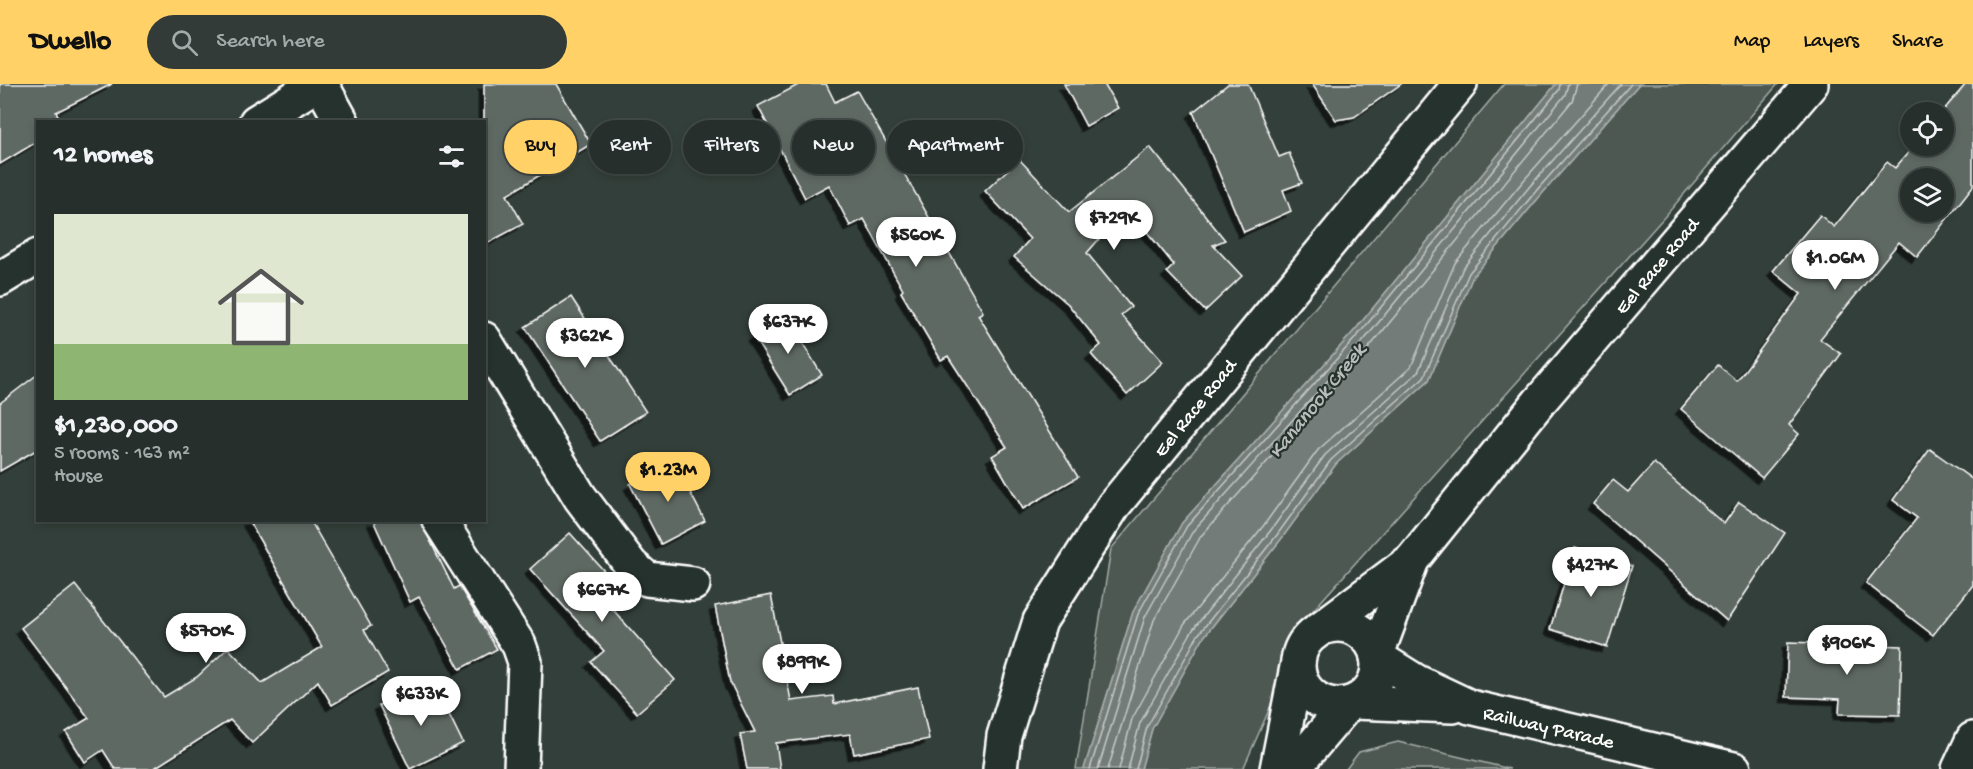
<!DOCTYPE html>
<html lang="en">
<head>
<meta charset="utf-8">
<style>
	:root { --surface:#262f2c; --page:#323b38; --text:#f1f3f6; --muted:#a4a9a9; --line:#424a48; --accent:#ffd166 }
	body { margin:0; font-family:"Gochi Hand",sans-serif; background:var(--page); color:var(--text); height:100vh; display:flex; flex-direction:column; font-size:22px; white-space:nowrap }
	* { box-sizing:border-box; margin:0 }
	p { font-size:20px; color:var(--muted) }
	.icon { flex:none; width:33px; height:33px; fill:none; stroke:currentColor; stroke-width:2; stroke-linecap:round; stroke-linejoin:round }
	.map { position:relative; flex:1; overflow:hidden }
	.sheet { position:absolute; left:36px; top:36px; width:450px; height:402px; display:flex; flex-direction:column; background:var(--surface); border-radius:0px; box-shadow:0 3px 9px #0003,0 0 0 2px var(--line) }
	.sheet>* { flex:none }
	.hud { position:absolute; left:504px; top:36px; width:570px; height:54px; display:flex; gap:12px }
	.controls { position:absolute; left:1900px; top:18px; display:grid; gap:12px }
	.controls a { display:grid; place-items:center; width:54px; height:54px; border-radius:50%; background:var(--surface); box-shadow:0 3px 9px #0003,0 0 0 2px var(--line); font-size:30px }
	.price { position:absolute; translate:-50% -51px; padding:0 14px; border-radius:21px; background:#fff; color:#222; font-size:20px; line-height:39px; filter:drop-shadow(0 2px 3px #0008) }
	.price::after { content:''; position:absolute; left:50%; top:36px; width:18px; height:14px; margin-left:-9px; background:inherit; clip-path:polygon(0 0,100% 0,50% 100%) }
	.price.selected { background:var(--accent); color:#111 }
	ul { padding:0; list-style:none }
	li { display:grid; align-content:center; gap:12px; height:318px; padding:0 18px }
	li span { display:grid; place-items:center; height:186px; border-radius:0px; color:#555 }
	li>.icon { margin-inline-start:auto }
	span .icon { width:108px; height:108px; fill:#fffc; stroke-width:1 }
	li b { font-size:26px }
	h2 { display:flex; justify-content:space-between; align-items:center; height:72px; padding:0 18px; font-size:26px }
	.tag { padding:0 21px; border-radius:27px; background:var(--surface); box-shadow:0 3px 9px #0003,0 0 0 2px var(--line); font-size:21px; line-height:54px }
	.tag.selected { background:var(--accent); color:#111 }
	header { display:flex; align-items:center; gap:36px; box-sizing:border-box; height:84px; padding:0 30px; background:var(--accent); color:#111 }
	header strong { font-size:28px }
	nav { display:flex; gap:33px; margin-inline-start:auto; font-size:21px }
	.search { width:420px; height:54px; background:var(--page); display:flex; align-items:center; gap:15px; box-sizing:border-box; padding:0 21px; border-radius:33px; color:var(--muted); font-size:22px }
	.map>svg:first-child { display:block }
</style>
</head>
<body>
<header>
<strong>Dwello</strong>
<div class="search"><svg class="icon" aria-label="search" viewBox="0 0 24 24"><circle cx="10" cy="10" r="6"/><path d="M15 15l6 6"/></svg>Search here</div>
<nav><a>Map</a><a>Layers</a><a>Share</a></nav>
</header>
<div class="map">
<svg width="1973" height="685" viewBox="0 0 1973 685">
	<defs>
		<filter id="shadow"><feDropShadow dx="-5.5" dy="5.5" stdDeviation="0" flood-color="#0009"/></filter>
	</defs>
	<rect width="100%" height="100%" fill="#333f3a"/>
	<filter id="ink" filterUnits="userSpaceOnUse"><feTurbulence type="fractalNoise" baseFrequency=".0167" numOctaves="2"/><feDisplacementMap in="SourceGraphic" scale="12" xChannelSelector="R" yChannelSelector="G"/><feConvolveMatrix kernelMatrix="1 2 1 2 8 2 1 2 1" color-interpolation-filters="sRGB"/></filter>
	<g filter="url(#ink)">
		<g fill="#4d5853" stroke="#a6aca9" stroke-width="1.5">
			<polygon points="1504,0 1556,0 1355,246 1182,439 1133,528 1084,685 1076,685 1111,465"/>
			<polygon points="1639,0 1778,0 1667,130 1300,541 1269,626 1243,685 1141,685 1152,645 1203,554 1282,454 1336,380 1429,296 1473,192 1541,111"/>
			<polygon points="1398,658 1510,685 1346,685 1359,668"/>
		</g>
		<polygon fill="#737b78" stroke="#abb0ae" stroke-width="1.5" points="1556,0 1639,0 1541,111 1473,192 1429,296 1336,380 1282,454 1203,554 1152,645 1141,685 1084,685 1133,528 1182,439 1355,246"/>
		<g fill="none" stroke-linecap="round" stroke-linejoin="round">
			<g stroke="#c7cac9" stroke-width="1.5">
				<polyline points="1090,685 1138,530 1187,442 1359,250 1559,6 1560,0"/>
				<polyline points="1098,685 1145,533 1193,447 1365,255 1565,11 1568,0"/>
				<polyline points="1108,685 1154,536 1201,452 1372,260 1572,17 1577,0"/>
				<polyline points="1119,685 1132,635 1184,541 1264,441 1318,366 1411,283 1455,179 1524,96 1609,0"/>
				<polyline points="1128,685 1140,639 1192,547 1271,446 1325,371 1418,288 1463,184 1530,102 1621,0"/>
				<polyline points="1136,685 1147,643 1198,551 1277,451 1331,376 1424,293 1469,189 1536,107 1631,0"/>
			</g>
		</g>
		<g fill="#5f6964" stroke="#fff" stroke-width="1.5" fill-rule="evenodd" filter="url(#shadow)">
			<polygon points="0,0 112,0 56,28 62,38 38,38 38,57 0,80"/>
			<polygon points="484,0 556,0 591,60 507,111 523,140 484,161"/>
			<polygon points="800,0 826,0 835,18 857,7 983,228 978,231 1078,393 1023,425 992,372 1007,363 948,272 941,276 901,208 903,206 864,135 850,142 829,101 805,114 758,22"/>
			<polygon points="1064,0 1104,0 1118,24 1086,42"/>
			<polygon points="1228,0 1248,0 1279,73 1289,69 1302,99 1283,106 1291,127 1244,148 1193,28"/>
			<polygon points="1312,0 1401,0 1354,33 1336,36"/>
			<path d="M 1966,0 L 1973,0 L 1973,102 L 1917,173 L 1899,158 L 1820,255 L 1841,270 L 1789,341 L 1799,350 L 1762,394 L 1681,325 L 1718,281 L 1737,297 L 1801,210 L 1773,187 L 1820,131 L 1834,143 L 1887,78 L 1895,84 L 1914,62 L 1944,62 L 1942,28 ZM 1911,94 L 1944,94 L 1944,128 L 1911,128 Z"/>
			<polygon points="1150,63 1225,156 1213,161 1242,192 1205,227 1167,188 1174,181 1127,123 1087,169 1131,223 1121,231 1163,278 1127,311 1091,270 1101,261 1068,220 1014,173 1030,155 985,107 1019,75 1069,128"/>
			<polygon points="571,213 646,328 600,357 525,243"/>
			<polygon points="786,232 822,291 790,311 753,252"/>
			<polygon points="38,290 38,365 0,387 0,319"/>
			<polygon points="1930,365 1973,396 1973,501 1933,551 1866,499 1917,434 1893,416"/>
			<polygon points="674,377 705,437 661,460 630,400"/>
			<polygon points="1654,379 1724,440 1739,418 1785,449 1727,537 1593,420 1613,396 1628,408"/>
			<polygon points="248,436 310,436 371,542 364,546 388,588 332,621 318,597 252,659 230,636 153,685 115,685 103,666 85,678 66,648 89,634 21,544 75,501 164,613 197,593 228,564 262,599 322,563"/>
			<polygon points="373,436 420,436 454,505 459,502 497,565 460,585 419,513 410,518"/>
			<polygon points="570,449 615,499 601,512 675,596 637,629 591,578 604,567 530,485"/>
			<polygon points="1575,464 1632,482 1607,563 1550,545"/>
			<polygon points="771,511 791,617 833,612 834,620 918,603 929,655 854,670 850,650 776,659 780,685 747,685 740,650 755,648 730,598 715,522"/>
			<polygon points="1788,558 1902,562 1900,631 1839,630 1840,615 1786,613"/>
			<polygon points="408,607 416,620 438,608 463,659 410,685 379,621"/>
		</g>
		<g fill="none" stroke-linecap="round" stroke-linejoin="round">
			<g stroke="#fff" stroke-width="38">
				<g id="minor">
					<polyline points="321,0 342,38"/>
					<polyline points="256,38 317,0"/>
					<polyline points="0,195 38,172"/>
					<polyline points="484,255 580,413 631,481 647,495 693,500"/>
					<polyline points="439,436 519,561 525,578 521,685"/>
					<circle cx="1338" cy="581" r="40"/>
					<polyline points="1313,550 1412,476 1539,318 1811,0"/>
					<polyline points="1377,570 1412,476"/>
					<polyline points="1377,573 1417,598 1470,623 1734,685"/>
					<polyline points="1354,618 1453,622"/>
					<polyline points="1000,685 1004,652 1040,537 1114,421 1460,0"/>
					<polyline points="1277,685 1298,578"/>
					<polyline points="1293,685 1348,620"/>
					<polyline points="1959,685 1973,655"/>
				</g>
			</g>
			<use href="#minor" stroke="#26332d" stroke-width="33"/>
		</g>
	</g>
	<g text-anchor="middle" stroke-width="4.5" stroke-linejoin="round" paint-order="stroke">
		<g font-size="20" fill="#fff" stroke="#26332d">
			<text transform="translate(1656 181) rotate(-50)" y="7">Eel Race Road</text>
			<text transform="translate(1194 323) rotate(-51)" y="7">Eel Race Road</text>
			<text transform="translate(1549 642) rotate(13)" y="7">Railway Parade</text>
		</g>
		<g font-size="21" font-style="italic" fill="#b9bdbc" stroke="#26332d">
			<text transform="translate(1316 316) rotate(-51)" y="7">Kananook Creek</text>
		</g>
	</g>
</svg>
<div class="controls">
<a><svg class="icon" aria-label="locate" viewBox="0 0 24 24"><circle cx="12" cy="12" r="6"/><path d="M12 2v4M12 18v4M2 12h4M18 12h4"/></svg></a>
<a><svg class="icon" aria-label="layers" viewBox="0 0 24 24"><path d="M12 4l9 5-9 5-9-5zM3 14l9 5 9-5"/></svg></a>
</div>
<b class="price" style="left:1114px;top:167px">$729K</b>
<b class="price" style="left:916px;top:184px">$560K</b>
<b class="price" style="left:1835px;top:207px">$1.06M</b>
<b class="price" style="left:788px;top:271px">$637K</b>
<b class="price" style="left:585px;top:285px">$362K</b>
<b class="price selected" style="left:668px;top:419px">$1.23M</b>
<b class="price" style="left:1591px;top:514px">$427K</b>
<b class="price" style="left:602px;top:539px">$667K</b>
<b class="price" style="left:206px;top:580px">$570K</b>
<b class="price" style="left:1847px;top:592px">$906K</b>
<b class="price" style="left:802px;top:611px">$899K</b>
<b class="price" style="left:421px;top:643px">$633K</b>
<div class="hud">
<a class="tag selected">Buy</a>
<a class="tag">Rent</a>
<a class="tag">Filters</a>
<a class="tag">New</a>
<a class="tag">Apartment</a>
</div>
<section class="sheet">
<h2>12 homes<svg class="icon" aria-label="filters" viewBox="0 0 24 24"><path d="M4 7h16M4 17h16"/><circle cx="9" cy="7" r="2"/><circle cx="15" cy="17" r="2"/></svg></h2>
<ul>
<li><span style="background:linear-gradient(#dfe7d0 70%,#8fb573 0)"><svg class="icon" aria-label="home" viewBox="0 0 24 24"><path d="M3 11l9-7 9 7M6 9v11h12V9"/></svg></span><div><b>$1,230,000</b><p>5 rooms · 163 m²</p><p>House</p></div></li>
</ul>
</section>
</div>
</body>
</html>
